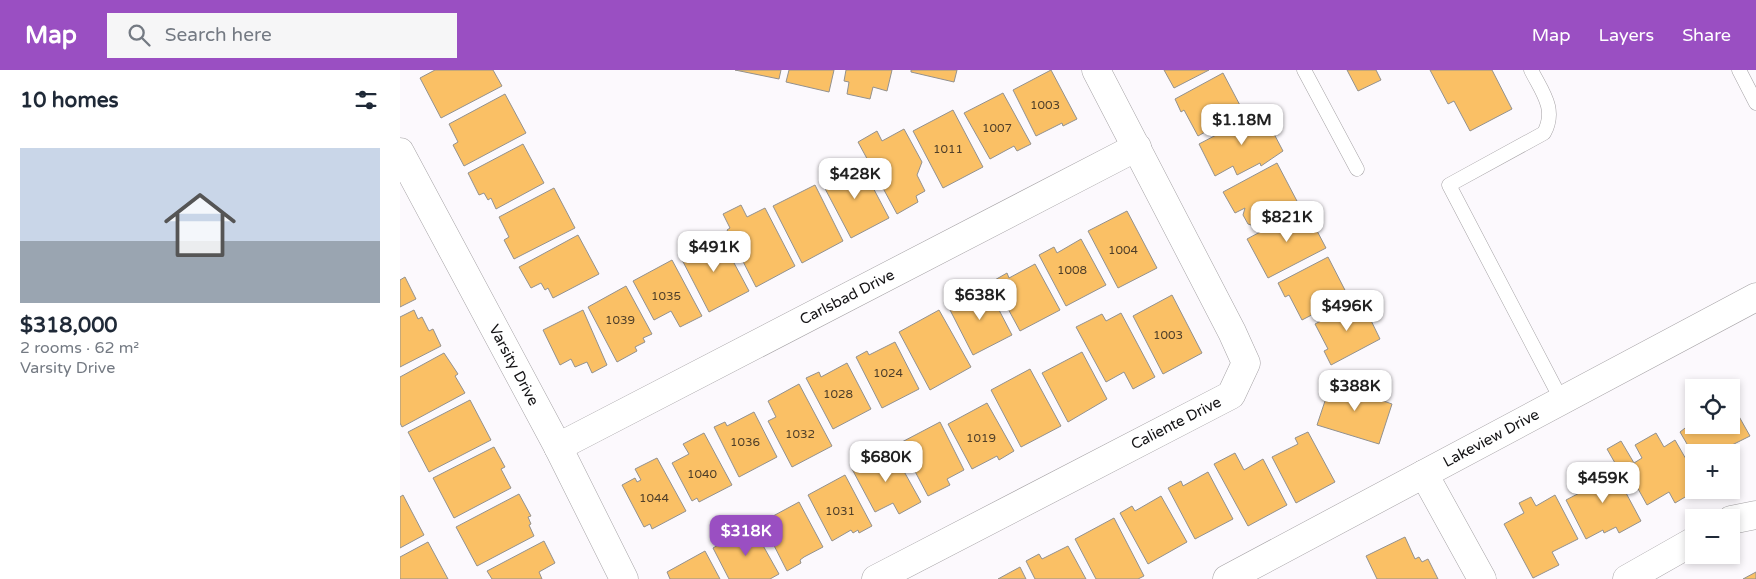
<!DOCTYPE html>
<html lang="en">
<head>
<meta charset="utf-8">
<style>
	:root { --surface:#fff; --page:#f6f6f7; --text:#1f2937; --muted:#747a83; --line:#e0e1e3; --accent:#9a4fc2 }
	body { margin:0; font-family:"Varela Round",sans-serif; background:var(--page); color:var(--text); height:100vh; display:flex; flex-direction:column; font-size:19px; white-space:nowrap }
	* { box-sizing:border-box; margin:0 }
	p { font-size:16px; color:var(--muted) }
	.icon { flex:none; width:28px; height:28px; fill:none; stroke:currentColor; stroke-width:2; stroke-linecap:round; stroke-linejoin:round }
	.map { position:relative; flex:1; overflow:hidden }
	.side { display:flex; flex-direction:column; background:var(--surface); width:400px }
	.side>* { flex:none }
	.fabs { position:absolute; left:1285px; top:309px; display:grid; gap:10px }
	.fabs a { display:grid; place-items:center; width:55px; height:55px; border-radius:0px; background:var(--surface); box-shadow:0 2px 8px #0003; font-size:25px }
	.price { position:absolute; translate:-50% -42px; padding:0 11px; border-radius:10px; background:#fff; color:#222; font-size:16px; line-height:32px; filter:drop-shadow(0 1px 2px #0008) }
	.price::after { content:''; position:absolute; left:50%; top:30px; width:15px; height:11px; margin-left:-8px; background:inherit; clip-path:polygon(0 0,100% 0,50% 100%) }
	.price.current { background:var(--accent); color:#fff }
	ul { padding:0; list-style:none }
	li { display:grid; align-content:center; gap:10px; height:265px; padding:0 20px }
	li+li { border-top:1px solid var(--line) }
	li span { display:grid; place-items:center; height:155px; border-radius:0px; color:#555 }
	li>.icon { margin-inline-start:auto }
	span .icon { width:90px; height:90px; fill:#fffc; stroke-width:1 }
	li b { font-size:21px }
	h2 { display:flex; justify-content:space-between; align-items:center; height:60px; padding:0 20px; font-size:21px }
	header { display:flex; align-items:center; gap:30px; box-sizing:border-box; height:70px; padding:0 25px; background:var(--accent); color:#fff }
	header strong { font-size:24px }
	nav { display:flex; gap:28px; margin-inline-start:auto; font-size:18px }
	.search { width:350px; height:45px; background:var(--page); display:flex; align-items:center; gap:12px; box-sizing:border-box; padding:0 18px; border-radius:0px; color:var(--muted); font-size:19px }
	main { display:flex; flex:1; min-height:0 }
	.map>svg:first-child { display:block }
</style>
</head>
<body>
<header>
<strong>Map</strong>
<div class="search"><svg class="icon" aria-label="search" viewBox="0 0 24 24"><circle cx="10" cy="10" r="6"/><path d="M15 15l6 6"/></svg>Search here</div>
<nav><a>Map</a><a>Layers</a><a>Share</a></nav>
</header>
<main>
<section class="side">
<h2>10 homes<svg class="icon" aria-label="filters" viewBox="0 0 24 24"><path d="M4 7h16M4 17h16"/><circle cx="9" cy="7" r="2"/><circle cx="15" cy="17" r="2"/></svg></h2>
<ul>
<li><span style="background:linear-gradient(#c9d6e8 60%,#9aa5b1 0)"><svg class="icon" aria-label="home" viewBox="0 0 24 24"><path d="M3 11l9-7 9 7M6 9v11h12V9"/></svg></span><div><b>$318,000</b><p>2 rooms · 62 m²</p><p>Varsity Drive</p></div></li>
</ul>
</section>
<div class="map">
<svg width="1356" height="509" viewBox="0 0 1356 509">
	<rect width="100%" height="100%" fill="#fcf9fd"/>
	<g fill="#fac065" stroke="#93918e">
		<polygon points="35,0 93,0 102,16 41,48 20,8"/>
		<polygon points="335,0 381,0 379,9"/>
		<polygon points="389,0 434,0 429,22 386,12"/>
		<polygon points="446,0 492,0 487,21 473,17 470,29 447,24 449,12 444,11"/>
		<polygon points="511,0 557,0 554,12 511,2"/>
		<polygon points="651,0 677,49 663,56 662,53 636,66 613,20"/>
		<polygon points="764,0 809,0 774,18"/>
		<polygon points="947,0 976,0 981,10 958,21"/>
		<polygon points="1030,0 1092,0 1112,39 1070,61 1054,31 1048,34"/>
		<polygon points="823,3 843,41 798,66 784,40 781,42 775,29"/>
		<polygon points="603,23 631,74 617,81 614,76 590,89 564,43"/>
		<polygon points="105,24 126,63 64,96 53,75 58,72 49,54"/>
		<polygon points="553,40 583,97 543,118 513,61"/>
		<polygon points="862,41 883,81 861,96 860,93 837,105 833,96 815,106 799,74"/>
		<polygon points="504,59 522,92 517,105 525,121 516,126 518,132 497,144 458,72 477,61 482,71"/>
		<polygon points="123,74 144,113 96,139 91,128 88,130 84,123 79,125 68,103"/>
		<polygon points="459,91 489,148 451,168 421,111"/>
		<polygon points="877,93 898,133 854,156 848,154 843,145 845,138 835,143 823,122"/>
		<polygon points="415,115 443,171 402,193 373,136"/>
		<polygon points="154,118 175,158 114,189 104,170 109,167 99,147"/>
		<polygon points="341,135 347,147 365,138 395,196 356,217 327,160 330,158 323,144"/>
		<polygon points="905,138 926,178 868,208 847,169"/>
		<polygon points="727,141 757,198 718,218 688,161"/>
		<polygon points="318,163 349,221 309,242 279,184"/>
		<polygon points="178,165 199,204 153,228 148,218 145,220 141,213 131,218 119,197"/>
		<polygon points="681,169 706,215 666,236 639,185 654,177 657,183"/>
		<polygon points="928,187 948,226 902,250 889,225 885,227 878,213"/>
		<polygon points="272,190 302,246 280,257 271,241 254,250 233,211"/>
		<polygon points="635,194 660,240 620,261 593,211 607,203 609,208"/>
		<polygon points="5,207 16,229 0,237 0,210"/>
		<polygon points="586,215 612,265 573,285 549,238 574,226 572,222"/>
		<polygon points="226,216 252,264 243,268 245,272 235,277 237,281 217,292 188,237"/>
		<polygon points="772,225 802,283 763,304 733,246"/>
		<polygon points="961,230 980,269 931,295 924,281 928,279 915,254"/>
		<polygon points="14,240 18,249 22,247 29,261 33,259 41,276 0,297 0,247"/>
		<polygon points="183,240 207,295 192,303 187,292 175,297 171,289 160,295 143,260"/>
		<polygon points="539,240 571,297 530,320 499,262"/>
		<polygon points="721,243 755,307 733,319 724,302 706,312 676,257 702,244 706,251"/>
		<polygon points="495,272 519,319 482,338 456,287 467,281 469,285"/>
		<polygon points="682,282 707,329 668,352 642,303"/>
		<polygon points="44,283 58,304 55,306 65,323 2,357 0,353 0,307"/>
		<polygon points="447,293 471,339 433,359 406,308 419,302 421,307"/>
		<polygon points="630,299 661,356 621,377 591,320"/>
		<polygon points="932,310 980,325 978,329 992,334 979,374 917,355"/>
		<polygon points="399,314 432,376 392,397 368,351 376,347 368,331"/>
		<polygon points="70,330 91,370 29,402 8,362"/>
		<polygon points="587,333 614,381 599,390 597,386 572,399 548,354"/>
		<polygon points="1332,334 1350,366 1330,376 1332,380 1328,382 1294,382 1294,386 1280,362 1294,351 1294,355 1331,355"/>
		<polygon points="354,342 377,387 339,407 314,357 325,352 327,356"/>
		<polygon points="540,352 564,400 547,409 550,415 528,426 500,373"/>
		<polygon points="908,362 935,412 896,433 872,387 898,374 895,368"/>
		<polygon points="304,363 332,415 299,432 297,428 292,431 272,393 289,384 283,374"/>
		<polygon points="1256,363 1264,377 1275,370 1294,403 1294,420 1297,420 1275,433 1269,422 1247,435 1226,397 1219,400 1207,379 1221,371 1234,393 1242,388 1235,375"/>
		<polygon points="94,377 105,397 101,399 111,418 54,448 33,408"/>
		<polygon points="491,378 521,432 499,444 493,433 475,442 452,399"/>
		<polygon points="835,383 844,400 863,389 887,435 848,456 814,394"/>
		<polygon points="257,388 286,441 252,459 250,454 244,457 222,415 235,408 237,412 241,410 235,399"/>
		<polygon points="1210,393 1241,451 1219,463 1216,457 1204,463 1203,460 1186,469 1166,430 1187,419 1182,409"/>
		<polygon points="808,402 833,449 795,469 768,418 781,411 783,416"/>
		<polygon points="445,405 472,456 459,463 458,460 453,463 451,460 432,471 408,425"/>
		<polygon points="119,424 131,446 128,447 131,454 129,455 134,466 77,496 56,457"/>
		<polygon points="3,425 24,465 0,478 0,427"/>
		<polygon points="1155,425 1178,469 1152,482 1159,495 1133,508 1104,454 1124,443 1119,433 1131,427 1136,436"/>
		<polygon points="761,426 787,472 748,494 720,443 732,436 735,441"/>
		<polygon points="399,432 423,477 404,487 400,490 401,493 387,501 362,452"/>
		<polygon points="714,448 744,506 738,509 696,509 675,469"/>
		<polygon points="352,456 379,504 370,509 329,509 313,478"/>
		<polygon points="1005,467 1015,489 1019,487 1022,492 1028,489 1038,509 977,509 966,486"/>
		<polygon points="144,471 155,493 139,502 142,509 92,509 87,501"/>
		<polygon points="28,472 48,509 0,509 0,487"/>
		<polygon points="668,476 686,509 635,509 626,491 639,484 642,489"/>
		<polygon points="305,481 320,509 270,509 267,502"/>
		<polygon points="620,497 626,509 598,509"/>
		<polygon points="1356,502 1356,509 1343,509"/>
	</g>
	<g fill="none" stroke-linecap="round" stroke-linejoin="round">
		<g stroke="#a5a2a5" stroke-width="15">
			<g id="lane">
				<polyline points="904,0 957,99"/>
				<path d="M 1131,0 C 1142,22 1157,39 1144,63 L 1049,115 L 1162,331"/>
				<polyline points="1339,0 1356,33"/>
			</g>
		</g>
		<g stroke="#a5a2a5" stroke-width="29">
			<g id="street">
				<polyline points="0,82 158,377 224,509"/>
				<polyline points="158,377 737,77"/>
				<polyline points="1024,404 1082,509"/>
				<polyline points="1331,450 1356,445"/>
				<polyline points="476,509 831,325 846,293 832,262 696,0"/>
				<polyline points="827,509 1356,227"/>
				<polyline points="1227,509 1294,471"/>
			</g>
		</g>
		<use href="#lane" stroke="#fff" stroke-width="14"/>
		<use href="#street" stroke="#fff" stroke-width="28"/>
	</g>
	<g text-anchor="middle" stroke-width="5" stroke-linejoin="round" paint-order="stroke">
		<g font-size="12" fill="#4e3e29">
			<text x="645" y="39">1003</text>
			<text x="597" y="62">1007</text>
			<text x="548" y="83">1011</text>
			<text x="723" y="184">1004</text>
			<text x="672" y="204">1008</text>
			<text x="266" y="230">1035</text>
			<text x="220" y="254">1039</text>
			<text x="768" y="269">1003</text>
			<text x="488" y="307">1024</text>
			<text x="438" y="328">1028</text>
			<text x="400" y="368">1032</text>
			<text x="581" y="372">1019</text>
			<text x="345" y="376">1036</text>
			<text x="302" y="408">1040</text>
			<text x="254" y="432">1044</text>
			<text x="440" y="445">1031</text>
		</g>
		<g font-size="15" fill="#141315" stroke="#fff">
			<text transform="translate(447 227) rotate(-27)" y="5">Carlsbad Drive</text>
			<text transform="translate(114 295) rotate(62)" y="5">Varsity Drive</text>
			<text transform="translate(776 353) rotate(-27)" y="5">Caliente Drive</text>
			<text transform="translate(1091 368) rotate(-28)" y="5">Lakeview Drive</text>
		</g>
	</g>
</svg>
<div class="fabs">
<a><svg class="icon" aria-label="locate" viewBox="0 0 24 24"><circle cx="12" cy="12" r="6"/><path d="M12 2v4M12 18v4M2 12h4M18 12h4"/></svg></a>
<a>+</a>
<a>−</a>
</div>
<b class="price" style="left:842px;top:76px">$1.18M</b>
<b class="price" style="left:455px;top:130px">$428K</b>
<b class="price" style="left:887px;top:173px">$821K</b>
<b class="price" style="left:314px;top:203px">$491K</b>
<b class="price" style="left:580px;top:251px">$638K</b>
<b class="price" style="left:947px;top:262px">$496K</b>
<b class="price" style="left:955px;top:342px">$388K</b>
<b class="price" style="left:486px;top:413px">$680K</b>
<b class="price" style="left:1203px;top:434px">$459K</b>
<b class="price current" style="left:346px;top:487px">$318K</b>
</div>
</main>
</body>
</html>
